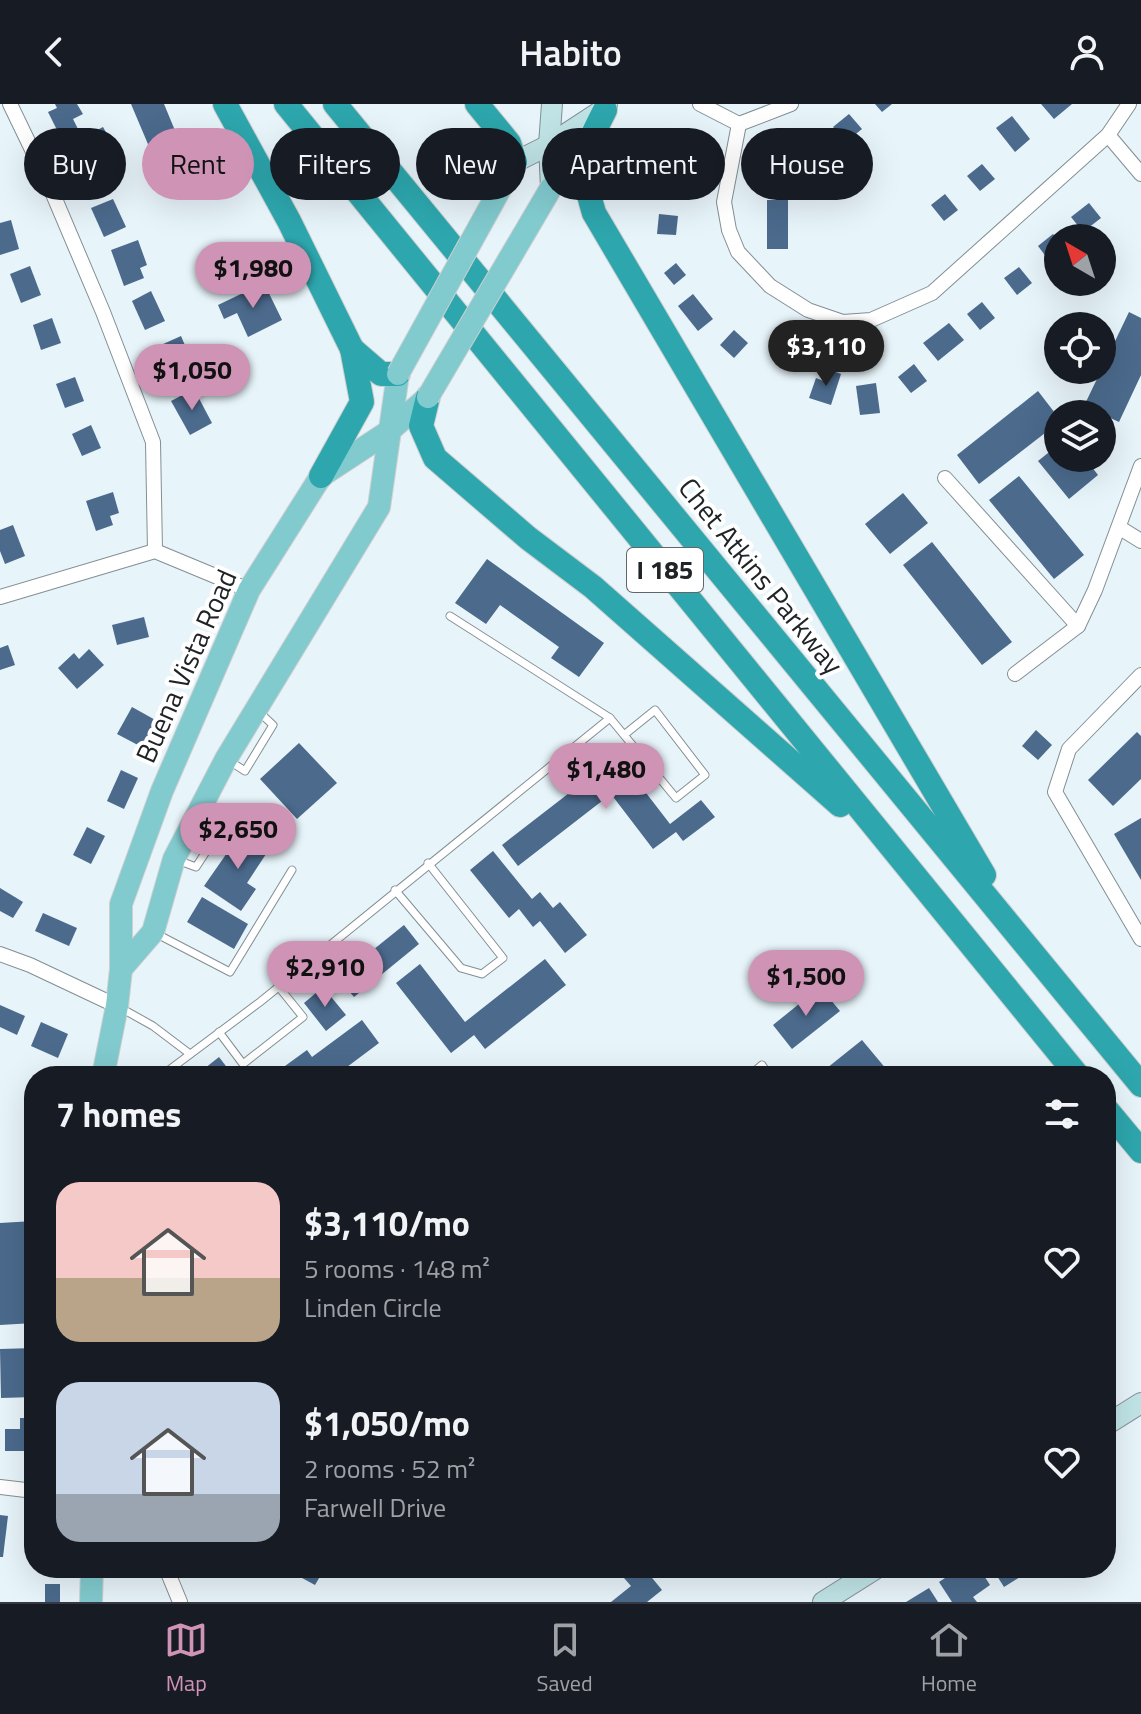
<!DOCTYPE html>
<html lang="en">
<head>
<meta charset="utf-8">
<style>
	:root { --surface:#171b24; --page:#242831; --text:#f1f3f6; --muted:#9ea1a6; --line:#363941; --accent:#cf93b5 }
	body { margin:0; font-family:"Titillium Web",sans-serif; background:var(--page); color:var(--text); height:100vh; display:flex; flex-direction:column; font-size:30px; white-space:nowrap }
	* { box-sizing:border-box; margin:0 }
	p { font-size:26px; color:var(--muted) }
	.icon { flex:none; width:44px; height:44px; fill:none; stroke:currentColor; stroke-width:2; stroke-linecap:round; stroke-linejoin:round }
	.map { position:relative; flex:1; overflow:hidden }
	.drawer { position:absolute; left:24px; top:962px; width:1092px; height:512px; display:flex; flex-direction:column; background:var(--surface); border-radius:32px; box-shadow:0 8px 32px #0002 }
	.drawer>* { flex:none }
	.guide { position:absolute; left:24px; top:24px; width:1094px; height:72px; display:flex; gap:16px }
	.needle { width:52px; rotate:321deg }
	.fabs { position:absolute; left:1044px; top:120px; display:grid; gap:16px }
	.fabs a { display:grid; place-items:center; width:72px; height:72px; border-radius:50%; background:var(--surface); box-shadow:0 8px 32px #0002; font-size:40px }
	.price { position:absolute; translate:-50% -68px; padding:0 18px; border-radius:28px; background:var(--accent); color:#111; font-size:26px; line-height:52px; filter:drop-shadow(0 2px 4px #0008) }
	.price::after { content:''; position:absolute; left:50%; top:48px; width:24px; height:18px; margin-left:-12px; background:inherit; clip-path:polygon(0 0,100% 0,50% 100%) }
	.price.selected { background:#222; color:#fff }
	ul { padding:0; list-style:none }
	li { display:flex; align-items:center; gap:24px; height:200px; padding:0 32px }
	li span { display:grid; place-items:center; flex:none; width:224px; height:160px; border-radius:24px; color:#555 }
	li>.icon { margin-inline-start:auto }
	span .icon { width:96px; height:96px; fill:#fffc; stroke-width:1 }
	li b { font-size:34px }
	h2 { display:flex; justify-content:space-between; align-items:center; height:96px; padding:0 32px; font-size:34px }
	.chip { padding:0 28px; border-radius:36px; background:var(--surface); box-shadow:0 8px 32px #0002; font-size:28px; line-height:72px }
	.chip.selected { background:var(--accent); color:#111 }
	header { display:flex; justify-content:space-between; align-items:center; height:104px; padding:0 32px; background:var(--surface); font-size:36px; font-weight:600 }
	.dock { display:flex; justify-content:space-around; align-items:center; height:112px; border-top:2px solid var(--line); background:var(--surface); font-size:22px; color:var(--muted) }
	.dock a { display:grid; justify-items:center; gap:4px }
	.dock .selected { color:var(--accent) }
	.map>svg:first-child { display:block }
</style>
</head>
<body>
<header><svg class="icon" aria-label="back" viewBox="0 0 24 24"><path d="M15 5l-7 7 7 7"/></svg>Habito<svg class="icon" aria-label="person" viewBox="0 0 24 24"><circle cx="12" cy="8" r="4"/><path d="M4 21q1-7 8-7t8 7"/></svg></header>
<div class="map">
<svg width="1141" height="1498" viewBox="0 0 1141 1498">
	<rect width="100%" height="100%" fill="#e7f4fa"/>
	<g fill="#4b6a8c">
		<polygon points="55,0 77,0 83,10 73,15 78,25 61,34 48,8 57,4"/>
		<polygon points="131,0 164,0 181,41 153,52"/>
		<polygon points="875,0 892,0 882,8"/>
		<polygon points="1041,0 1072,0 1054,15"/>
		<polygon points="849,10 862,25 846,38 833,23"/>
		<polygon points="1012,12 1030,35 1015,48 996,24"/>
		<polygon points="103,23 114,43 93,54 102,73 83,83 62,44"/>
		<polygon points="668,37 686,42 674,80 656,74"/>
		<polygon points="814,52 827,68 809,83 796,66"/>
		<polygon points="982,60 995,75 980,87 967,72"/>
		<polygon points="945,90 958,106 944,117 931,101"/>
		<polygon points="113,95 126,123 104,133 91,104"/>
		<rect x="767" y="96" width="21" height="49"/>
		<polygon points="1089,99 1101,114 1083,128 1071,113"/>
		<polygon points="659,110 678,112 676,131 657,130"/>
		<polygon points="11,116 19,145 0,151 0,119"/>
		<polygon points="1053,130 1058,136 1058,152 1050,158 1038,142"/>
		<polygon points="138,136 147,161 140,164 144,174 124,182 111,146"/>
		<polygon points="676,159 686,171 674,181 664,169"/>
		<polygon points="30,162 41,191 21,199 10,170"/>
		<polygon points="1019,163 1032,179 1017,191 1004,174"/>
		<polygon points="264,179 282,216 248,233 237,209 224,215 218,201"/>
		<polygon points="151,187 165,217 145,226 132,197"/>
		<polygon points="693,190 713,215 698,227 678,202"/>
		<polygon points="982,198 995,214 980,226 967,210"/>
		<polygon points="1129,208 1141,214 1141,271 1119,318 1084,302"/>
		<polygon points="52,214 61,239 41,246 33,221"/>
		<polygon points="949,219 964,236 938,257 923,239"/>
		<polygon points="734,226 748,239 734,254 720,241"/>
		<polygon points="181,232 199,274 170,286 152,245"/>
		<polygon points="914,260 927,277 911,289 898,273"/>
		<polygon points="830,266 841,270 831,301 809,294 816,274 826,278"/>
		<polygon points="75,273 84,297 65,304 56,280"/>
		<polygon points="876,279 880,309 860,311 856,282"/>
		<polygon points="194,285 212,319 190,331 171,297"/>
		<polygon points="1038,287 1058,313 1058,319 979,380 957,351"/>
		<polygon points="91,321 101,344 82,352 72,330"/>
		<polygon points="1058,341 1058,354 1085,354 1098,371 1069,395 1038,357"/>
		<polygon points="1019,372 1084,451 1054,475 989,396"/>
		<polygon points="113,388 119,409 110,412 113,421 96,427 86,397"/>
		<polygon points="903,389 928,419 890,450 865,420"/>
		<polygon points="13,421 25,452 5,460 0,447 0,426"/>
		<polygon points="932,438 1012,538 982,561 903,461"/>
		<polygon points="487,455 604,539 579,573 551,554 559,543 500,501 486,520 455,499"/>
		<polygon points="144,513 149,533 117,541 112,521"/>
		<polygon points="8,541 15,561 0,566 0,544"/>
		<polygon points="89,545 104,561 77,585 58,564 74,549 79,555"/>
		<polygon points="132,603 168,623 153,649 117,630"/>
		<polygon points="1036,626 1052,641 1038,656 1022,642"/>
		<polygon points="1137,628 1141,632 1141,675 1113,702 1088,676"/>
		<polygon points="299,639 337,679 297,715 260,675"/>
		<polygon points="613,646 670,720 701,696 715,713 683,737 676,728 653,745 611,690 518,762 502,741 595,669 590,664"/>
		<polygon points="121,666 138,674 124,705 107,697"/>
		<polygon points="1141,714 1141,776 1114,730"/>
		<polygon points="87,723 105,732 91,760 73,751"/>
		<polygon points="243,726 270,744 247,779 256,785 241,807 204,782"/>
		<polygon points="493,747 532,795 540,788 553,804 560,798 587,831 565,849 540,817 533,823 519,805 509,814 470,766"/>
		<polygon points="0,784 23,798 13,814 0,807"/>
		<polygon points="202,793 248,820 234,845 187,818"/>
		<polygon points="43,809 77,824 69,842 35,827"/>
		<polygon points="404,821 419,840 354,893 338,874"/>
		<polygon points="545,855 566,881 485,945 474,931 451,949 396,879 420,860 465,918"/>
		<polygon points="323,883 346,911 326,927 304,899"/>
		<polygon points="820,883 840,907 792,945 773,921"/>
		<polygon points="0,901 25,912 17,931 0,923"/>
		<polygon points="362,916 379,939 335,972 327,972 323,966 315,972 259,972 269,964 274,970 307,946 312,953"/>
		<polygon points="41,918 68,930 58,954 31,942"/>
		<polygon points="862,936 887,966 879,972 817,972"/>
		<polygon points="219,953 232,970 203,972 200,968"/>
		<polygon points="34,1117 34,1219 0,1221 0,1119"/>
		<polygon points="34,1244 34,1293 1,1294 0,1245"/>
		<polygon points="20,1314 34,1314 34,1347 5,1347 5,1325 20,1325"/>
		<polygon points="0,1411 8,1412 3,1453 0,1453"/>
		<polygon points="293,1464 325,1464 315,1481 291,1468"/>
		<polygon points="635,1464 644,1464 662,1486 647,1498 611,1498 631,1482 624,1474"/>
		<polygon points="960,1464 979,1464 990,1481 973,1493 977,1498 952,1498 939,1478"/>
		<polygon points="992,1464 1034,1464 1004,1483"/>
		<rect x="45" y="1480" width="15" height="18"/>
		<polygon points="929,1484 938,1498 906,1498"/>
	</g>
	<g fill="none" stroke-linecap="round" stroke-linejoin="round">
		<g stroke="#838f94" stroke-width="9">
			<g id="lane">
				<polyline points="450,512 610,614"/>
				<polyline points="228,656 245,667 273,621 258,607"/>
				<polyline points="177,756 196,763 224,720 203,709"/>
				<polyline points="395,786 461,864 482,870 503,854 428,759"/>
				<polyline points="155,829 230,868 292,766"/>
				<polyline points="119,903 153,922 190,950"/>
				<polyline points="219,928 243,960 303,913 278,882"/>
				<polyline points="161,972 260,898 610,614 676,694 705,671 655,606 624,631"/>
				<polyline points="749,972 762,961 769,972"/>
			</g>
		</g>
		<g stroke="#838f94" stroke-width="16">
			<g id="street">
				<polyline points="10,0 50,83 103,208 153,338 155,447"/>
				<polyline points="700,0 739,20"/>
				<polyline points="739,20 724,98 729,126 738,148 770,182 808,206 843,218 871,216 932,189 1108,31 1129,0"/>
				<polyline points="739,20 791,0"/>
				<polyline points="1108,31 1141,70"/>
				<polyline points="945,374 1078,522"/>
				<polyline points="1120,424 1141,437"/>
				<polyline points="0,493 155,447 249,486"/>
				<polyline points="1015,570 1078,522 1095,486 1141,362"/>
				<polyline points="1141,571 1069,645 1055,688 1141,835"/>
				<polyline points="0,850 30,861 117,902"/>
				<polyline points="0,1383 34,1387"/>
				<polyline points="166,1464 180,1498"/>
			</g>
		</g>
		<g stroke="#838f94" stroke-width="22">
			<g id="secondary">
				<polyline points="515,58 549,41 607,3"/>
				<polyline points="551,84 549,41 552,0"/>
				<polyline points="1106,1321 1141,1299"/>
				<polyline points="823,1498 877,1464"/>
			</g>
		</g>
		<g stroke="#cecfcf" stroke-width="24">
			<g id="primary">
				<polyline points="121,865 153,828 174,755 226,655 379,403 398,270"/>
				<polyline points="103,972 117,902 121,865 121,800 162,687 249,486 321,372 388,328 428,293"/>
				<polyline points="91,1498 92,1464"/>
			</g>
		</g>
		<g stroke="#cecfcf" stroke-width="26">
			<g id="highway">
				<polyline points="225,0 289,117 352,245 381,270 398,270"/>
				<polyline points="286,0 1078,972"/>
				<polyline points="335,0 1141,981"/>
				<polyline points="477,0 509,39 515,58"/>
				<path d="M 605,6 C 581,53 579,58 594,109 L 984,771"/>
				<polyline points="428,293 421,322 435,354 528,434 593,483 840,701"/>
				<polyline points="321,372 362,298 352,245"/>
				<polyline points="1106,1005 1141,1047"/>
			</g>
		</g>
		<use href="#lane" stroke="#fff" stroke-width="7"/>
		<use href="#street" stroke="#fff" stroke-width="14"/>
		<use href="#secondary" stroke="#c0e4e6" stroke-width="20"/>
		<use href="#primary" stroke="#81cace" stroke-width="22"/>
		<use href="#highway" stroke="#2da6ad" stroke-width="24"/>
		<g stroke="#cecfcf" stroke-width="24" stroke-linecap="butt">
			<g id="primary-bridge">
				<polyline points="398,270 515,58"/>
				<polyline points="428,293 551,84"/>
			</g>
		</g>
		<use href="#primary-bridge" stroke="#81cace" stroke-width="22"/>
	</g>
	<g text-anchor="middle" stroke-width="8" stroke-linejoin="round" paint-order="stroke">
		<rect fill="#fff" stroke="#636668" stroke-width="2" x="627" y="444" width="76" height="44" rx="6"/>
		<g font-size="26" font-weight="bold" fill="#202427">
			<text x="665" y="475">I 185</text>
		</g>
		<g font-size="28" fill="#202427" stroke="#fff">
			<text transform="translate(761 472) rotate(51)" y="10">Chet Atkins Parkway</text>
			<text transform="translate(186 562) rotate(-66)" y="10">Buena Vista Road</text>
		</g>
	</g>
</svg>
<div class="fabs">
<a><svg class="needle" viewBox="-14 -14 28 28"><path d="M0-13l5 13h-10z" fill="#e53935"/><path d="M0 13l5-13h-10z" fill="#9ea1a6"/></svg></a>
<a><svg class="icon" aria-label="locate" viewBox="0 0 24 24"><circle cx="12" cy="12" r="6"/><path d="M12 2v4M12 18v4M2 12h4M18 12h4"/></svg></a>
<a><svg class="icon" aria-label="layers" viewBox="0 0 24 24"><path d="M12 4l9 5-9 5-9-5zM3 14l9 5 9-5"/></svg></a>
</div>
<b class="price" style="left:253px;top:206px">$1,980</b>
<b class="price selected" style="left:826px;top:284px">$3,110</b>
<b class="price" style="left:192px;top:308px">$1,050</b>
<b class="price" style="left:606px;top:707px">$1,480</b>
<b class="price" style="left:238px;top:767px">$2,650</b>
<b class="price" style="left:325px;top:905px">$2,910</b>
<b class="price" style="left:806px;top:914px">$1,500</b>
<div class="guide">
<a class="chip">Buy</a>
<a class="chip selected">Rent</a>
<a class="chip">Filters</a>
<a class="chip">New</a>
<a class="chip">Apartment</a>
<a class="chip">House</a>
</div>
<section class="drawer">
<h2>7 homes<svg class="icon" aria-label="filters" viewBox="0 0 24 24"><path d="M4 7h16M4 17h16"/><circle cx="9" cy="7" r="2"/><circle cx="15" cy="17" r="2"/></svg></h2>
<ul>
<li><span style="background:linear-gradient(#f6c9c9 60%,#b9a48a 0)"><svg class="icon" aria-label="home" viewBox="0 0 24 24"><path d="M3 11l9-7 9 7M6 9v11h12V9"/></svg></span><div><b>$3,110/mo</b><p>5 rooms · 148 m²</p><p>Linden Circle</p></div><svg class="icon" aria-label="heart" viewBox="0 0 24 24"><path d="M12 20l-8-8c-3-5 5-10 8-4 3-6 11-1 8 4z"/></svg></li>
<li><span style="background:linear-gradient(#c9d6e8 70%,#9aa5b1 0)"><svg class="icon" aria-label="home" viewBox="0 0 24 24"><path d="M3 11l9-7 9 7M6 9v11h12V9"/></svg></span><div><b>$1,050/mo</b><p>2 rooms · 52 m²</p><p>Farwell Drive</p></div><svg class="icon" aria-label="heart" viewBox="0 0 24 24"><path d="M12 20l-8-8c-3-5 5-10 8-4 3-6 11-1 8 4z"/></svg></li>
</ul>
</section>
</div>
<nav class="dock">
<a class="selected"><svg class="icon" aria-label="map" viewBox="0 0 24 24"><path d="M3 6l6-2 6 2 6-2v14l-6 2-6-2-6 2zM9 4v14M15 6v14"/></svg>Map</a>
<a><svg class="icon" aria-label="saved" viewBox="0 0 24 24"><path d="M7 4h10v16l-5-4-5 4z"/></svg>Saved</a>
<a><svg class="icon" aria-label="home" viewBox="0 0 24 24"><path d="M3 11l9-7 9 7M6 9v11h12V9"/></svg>Home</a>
</nav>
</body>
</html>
